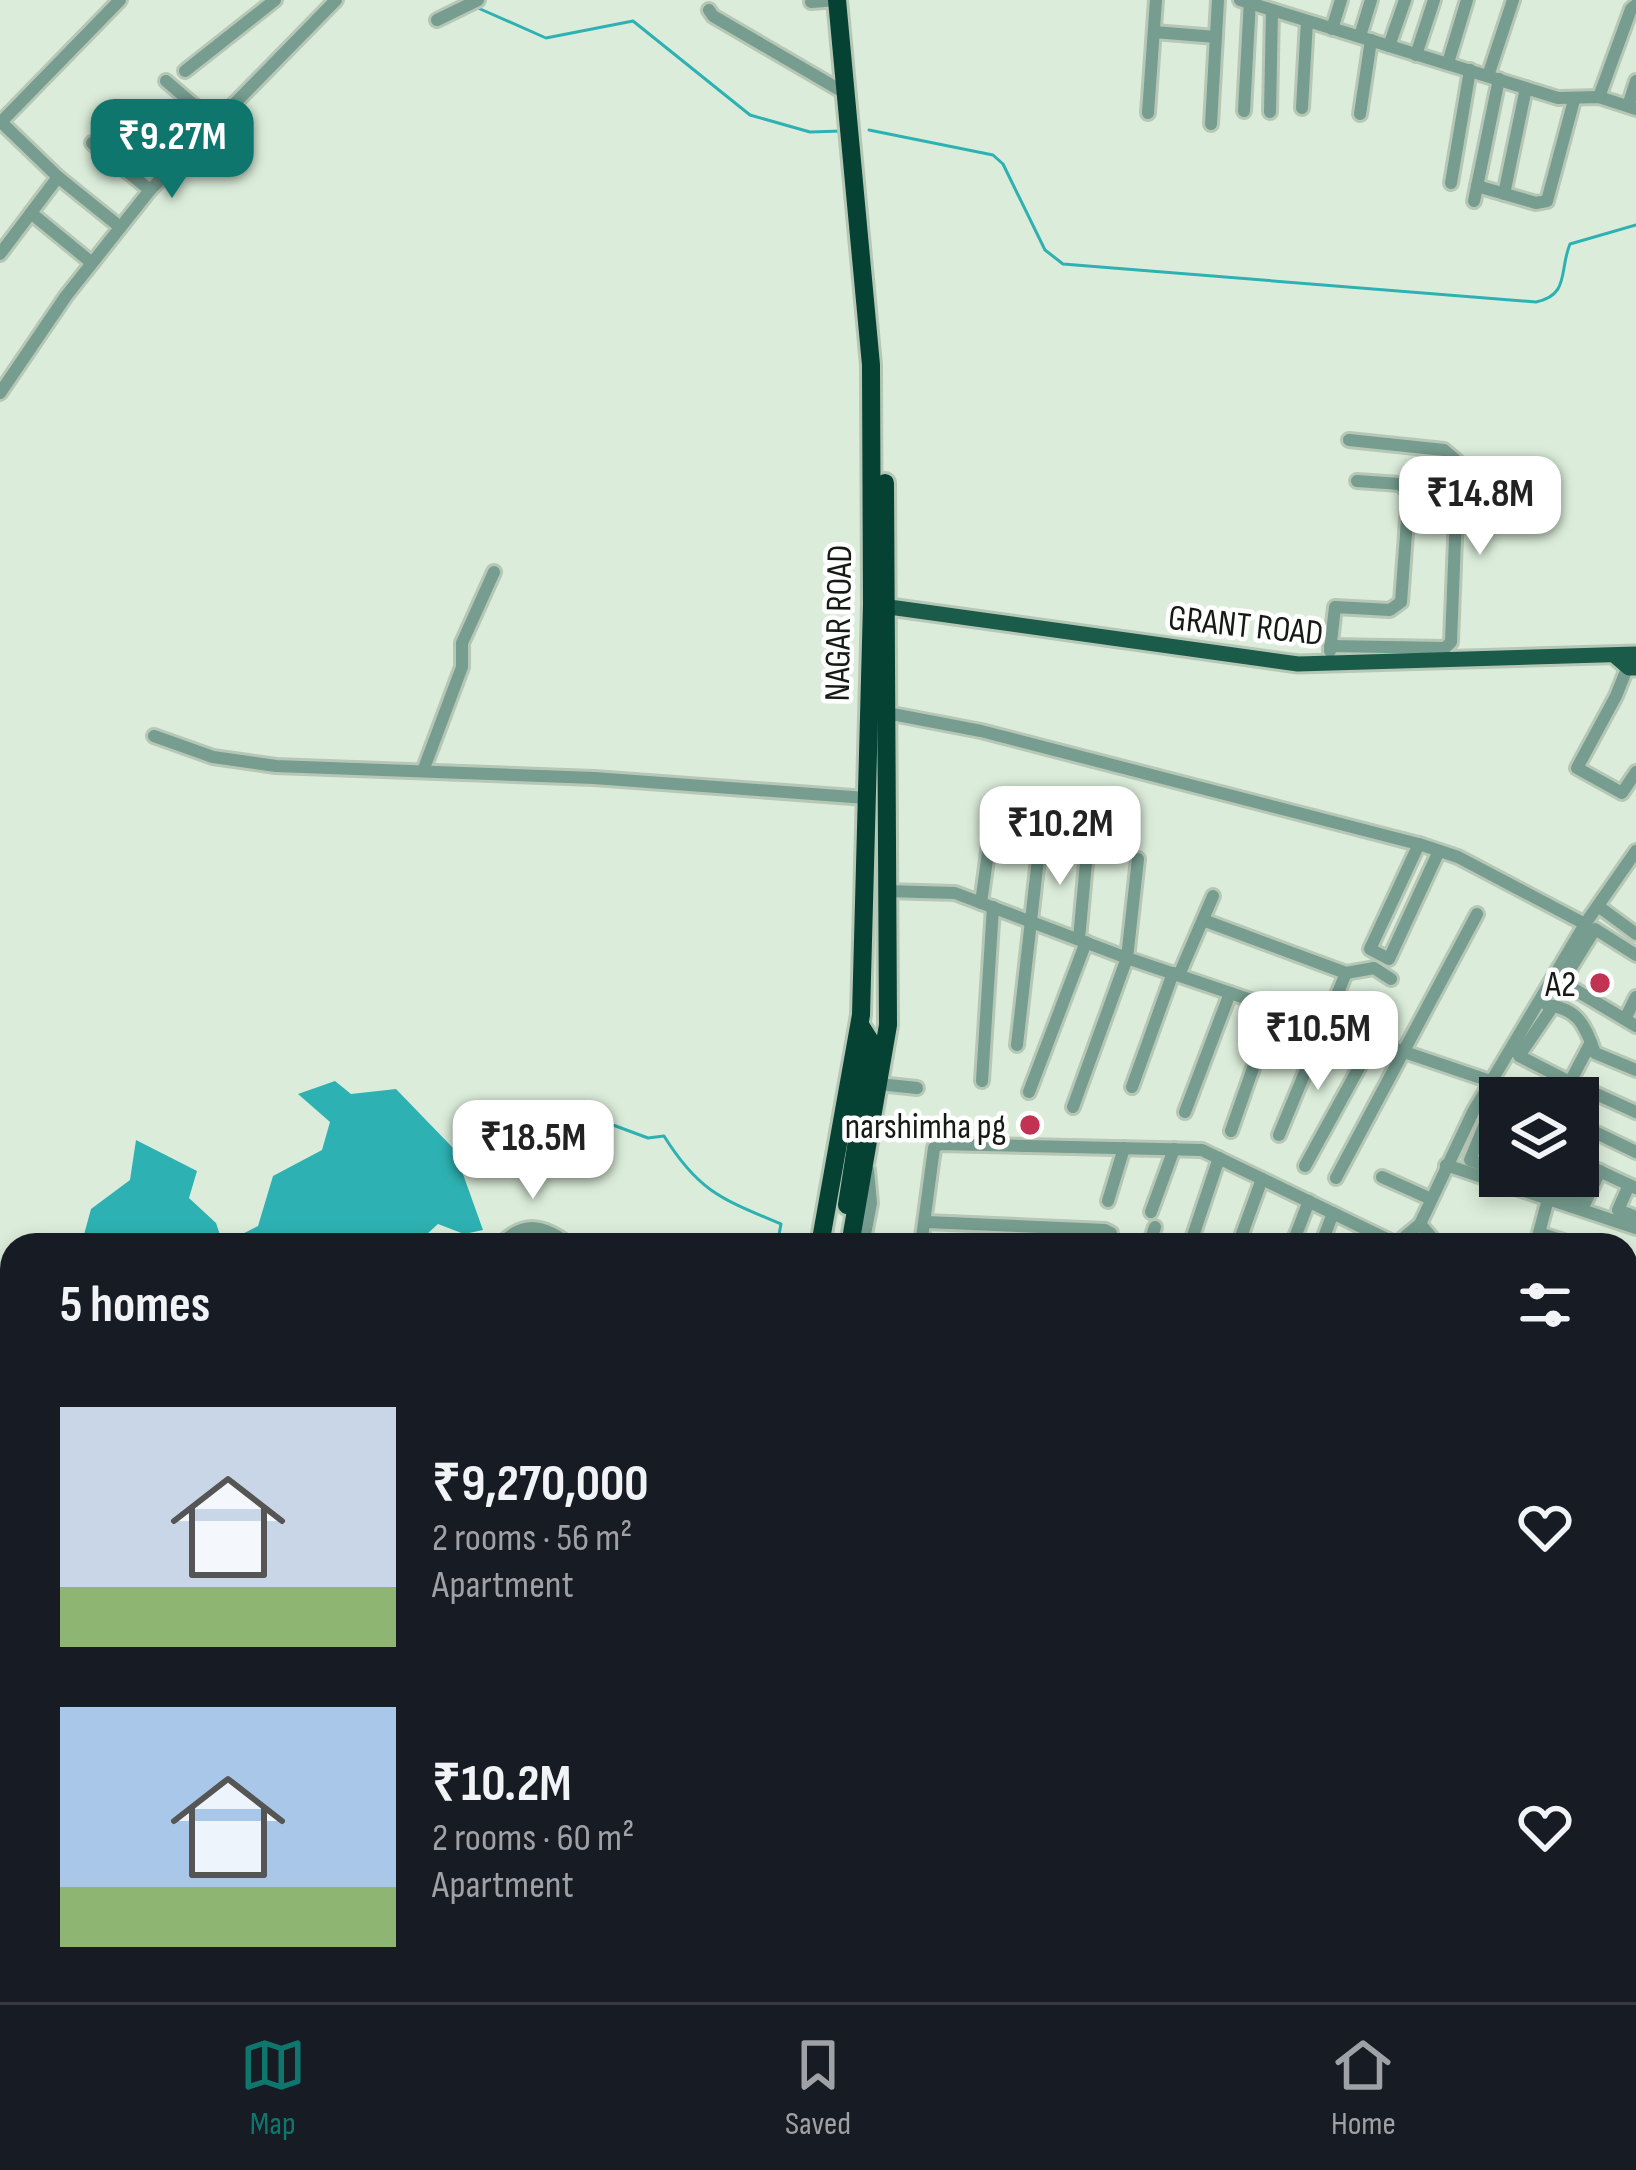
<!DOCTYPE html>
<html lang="en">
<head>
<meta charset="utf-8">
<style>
	:root { --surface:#171b24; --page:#242831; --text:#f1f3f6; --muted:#9ea1a6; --line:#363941; --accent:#0f766e }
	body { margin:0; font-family:"Sofia Sans Condensed",sans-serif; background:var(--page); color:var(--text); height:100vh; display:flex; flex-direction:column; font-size:45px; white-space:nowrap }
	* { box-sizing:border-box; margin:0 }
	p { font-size:39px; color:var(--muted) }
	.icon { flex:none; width:66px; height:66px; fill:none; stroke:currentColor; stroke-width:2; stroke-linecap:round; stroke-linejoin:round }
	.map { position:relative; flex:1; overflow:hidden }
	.details { position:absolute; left:0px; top:1233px; width:1638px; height:771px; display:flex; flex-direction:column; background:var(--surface); border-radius:36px 36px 0 0; box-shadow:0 6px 18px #0003 }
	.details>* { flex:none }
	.buttons { position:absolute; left:1479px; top:1077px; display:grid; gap:24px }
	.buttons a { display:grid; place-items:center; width:120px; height:120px; border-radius:0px; background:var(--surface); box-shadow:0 6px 18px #0003; font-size:60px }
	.price { position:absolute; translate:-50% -102px; padding:0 27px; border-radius:24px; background:#fff; color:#222; font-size:39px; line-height:78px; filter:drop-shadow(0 3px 6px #0008) }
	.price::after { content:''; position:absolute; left:50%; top:72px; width:36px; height:27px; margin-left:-18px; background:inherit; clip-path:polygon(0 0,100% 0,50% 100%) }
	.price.current { background:var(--accent); color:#fff }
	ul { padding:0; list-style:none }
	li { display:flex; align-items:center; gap:36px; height:300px; padding:0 60px }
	li span { display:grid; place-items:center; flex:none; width:336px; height:240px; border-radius:0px; color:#555 }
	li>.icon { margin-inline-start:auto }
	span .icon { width:144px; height:144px; fill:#fffc; stroke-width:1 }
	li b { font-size:51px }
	h2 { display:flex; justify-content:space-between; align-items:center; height:144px; padding:0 60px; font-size:51px }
	.tabs { display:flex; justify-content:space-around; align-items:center; height:168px; border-top:3px solid var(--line); background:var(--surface); font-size:33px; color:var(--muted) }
	.tabs a { display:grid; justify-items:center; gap:6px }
	.tabs .current { color:var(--accent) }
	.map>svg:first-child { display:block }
</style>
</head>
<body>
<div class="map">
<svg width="1636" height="2002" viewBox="0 0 1636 2002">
	<defs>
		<pattern id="forest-firs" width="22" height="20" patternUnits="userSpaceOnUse" patternTransform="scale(3)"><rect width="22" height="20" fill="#d6c185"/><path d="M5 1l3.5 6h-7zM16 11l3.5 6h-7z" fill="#b7a572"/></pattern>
	</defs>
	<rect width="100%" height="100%" fill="#dbedda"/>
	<polygon fill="url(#forest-firs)" points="946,1992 1245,1992 1243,2002 950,2002"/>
	<polygon fill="#2eb1b2" points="335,1081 351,1094 396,1089 454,1149 483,1230 464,1234 438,1224 415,1245 38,1245 40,1239 82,1242 91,1209 130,1180 136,1140 197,1171 189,1198 216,1223 223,1244 258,1226 273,1176 322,1150 330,1122 298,1094"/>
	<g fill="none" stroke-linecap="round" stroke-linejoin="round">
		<g stroke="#2eb1b2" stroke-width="3">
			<polyline points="478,8 546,38 633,21 750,115 810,132 842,131"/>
			<path d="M 869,130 L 993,155 L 1003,164 L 1045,250 L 1063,264 L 1536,302 C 1570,295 1559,270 1570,244 L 1636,225"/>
			<path d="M 454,1149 L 536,1114 L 613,1125 L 648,1138 L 664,1136 C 699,1192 722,1199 781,1224 L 777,1245"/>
			<polyline points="1265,1992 1283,2002"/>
		</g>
		<g stroke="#b7c7b6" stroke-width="18">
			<g id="minor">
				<polyline points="1240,0 1558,98 1599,97 1636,109"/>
				<polyline points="811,2 838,0"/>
				<polyline points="709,10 713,16 845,93"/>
				<polyline points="437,20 478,0"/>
				<polyline points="1332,29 1341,0"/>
				<polyline points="1154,32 1216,37"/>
				<polyline points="1360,36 1371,0"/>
				<polyline points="1389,46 1405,0"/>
				<polyline points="1416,55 1434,0"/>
				<polyline points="1448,63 1467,0"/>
				<polyline points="185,71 275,0"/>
				<polyline points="1488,76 1513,0"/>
				<polyline points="166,81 214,122"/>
				<polyline points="1599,97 1631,9 1636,5"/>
				<polyline points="1628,106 1636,81"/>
				<polyline points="1302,108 1307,21"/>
				<polyline points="129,110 184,154"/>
				<polyline points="1244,111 1250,0"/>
				<polyline points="1270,112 1272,10"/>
				<polyline points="1148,113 1156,0"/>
				<polyline points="1360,114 1371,40"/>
				<polyline points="0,121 58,177 120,227"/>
				<polyline points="1,122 120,0"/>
				<polyline points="1211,124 1218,0"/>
				<polyline points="92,143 150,190"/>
				<polyline points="1451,183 1470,70"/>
				<polyline points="1477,186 1536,203 1547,201 1574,100"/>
				<polyline points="1504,194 1526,88"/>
				<polyline points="1474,201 1499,79"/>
				<polyline points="31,213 92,263"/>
				<polyline points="0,254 58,177"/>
				<polyline points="0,393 66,296 150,190 336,0"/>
				<polyline points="1330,646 1445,648 1451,642 1458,462 1444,450 1349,440"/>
				<polyline points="1330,651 1335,607 1390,610 1401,602 1409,493 1400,484 1357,481"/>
				<polyline points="1630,661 1616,696 1577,768 1622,793 1636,772"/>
				<polyline points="887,713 981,731 1422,845 1458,857 1585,924"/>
				<polyline points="154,736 213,757 276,766 594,778 866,798"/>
				<polyline points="423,771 462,667 462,643 494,572"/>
				<polyline points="1419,844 1370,949 1389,959 1439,851"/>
				<polyline points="886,891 955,893 1127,958 1490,1081 1525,1098"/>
				<polyline points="981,903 992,823"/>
				<polyline points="1598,906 1636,934"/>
				<polyline points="1203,920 1346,973 1374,968 1391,979"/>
				<polyline points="1079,939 1088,841"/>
				<polyline points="1636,955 1595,929 1562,982 1636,1026"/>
				<polyline points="1179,975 1213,896"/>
				<path d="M 1547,1005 C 1580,1009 1585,1027 1595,1053 L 1636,1070"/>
				<polyline points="1553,1006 1519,1056 1570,1082 1591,1042"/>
				<polyline points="1625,1019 1636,997"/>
				<polyline points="1017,1045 1041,832"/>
				<polyline points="982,1081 993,907"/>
				<polyline points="1570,1082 1636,1112"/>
				<polyline points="879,1084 917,1088"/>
				<polyline points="1132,1087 1173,973"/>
				<polyline points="1029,1092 1086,942"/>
				<polyline points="1073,1107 1127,958 1138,859"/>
				<polyline points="1185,1112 1230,993"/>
				<polyline points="1487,1119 1470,1160 1500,1171"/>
				<polyline points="1578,1124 1636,1152"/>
				<polyline points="1231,1131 1274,1008"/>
				<polyline points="1279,1135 1346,973"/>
				<polyline points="1578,1161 1636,1188"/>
				<polyline points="1446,1165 1636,1228"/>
				<polyline points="1305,1166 1373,1042"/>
				<polyline points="1539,1176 1537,1181 1585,1203 1600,1171"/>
				<polyline points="1382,1177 1431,1199"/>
				<polyline points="1336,1178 1477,914"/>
				<polyline points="1629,1185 1618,1210 1636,1217"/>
				<polyline points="1548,1199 1539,1233 1576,1245"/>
				<polyline points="1108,1201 1124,1148"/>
				<polyline points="1151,1212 1174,1149"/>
				<polyline points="926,1222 1105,1230 1111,1233 1111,1245"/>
				<polyline points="1420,1224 1438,1245"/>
				<path d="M 500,1245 C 524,1220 544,1225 570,1245"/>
				<polyline points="863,1245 871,1203 868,1170"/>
				<polyline points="921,1245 934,1148 939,1144 1202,1150 1397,1244"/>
				<polyline points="1149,1245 1155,1227"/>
				<polyline points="1190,1245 1219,1158"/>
				<polyline points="1238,1245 1262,1179"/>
				<polyline points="1292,1245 1309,1201"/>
				<polyline points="1321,1245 1333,1213"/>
				<polyline points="1395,1245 1420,1224 1473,1112 1585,924 1636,851"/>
				<polyline points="1626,1262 1636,1266"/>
				<polyline points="1626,1361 1636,1366"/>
				<polyline points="0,1435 12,1439"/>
				<polyline points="0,1895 12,1868"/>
				<polyline points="1626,1899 1636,1901"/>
				<polyline points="1626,1915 1636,1916"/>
				<polyline points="256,1992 272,2002"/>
				<polyline points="371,1992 387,2002"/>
				<polyline points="447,1992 462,2002"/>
				<polyline points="509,1992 524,2002"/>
				<polyline points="213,2002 220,1992"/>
				<polyline points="417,2002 424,1992"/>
				<polyline points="749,2002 755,1992"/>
				<polyline points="1481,2002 1488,1992"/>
				<polyline points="1503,2002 1509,1992"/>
			</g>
		</g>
		<g stroke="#b7c7b6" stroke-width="21">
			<g id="major">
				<polyline points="875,605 1298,664 1636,654"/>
				<polyline points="1615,656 1629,668 1636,668"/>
			</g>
		</g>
		<g stroke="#b7c7b6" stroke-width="24">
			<g id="highway">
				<polyline points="847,1205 872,1044 860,1025"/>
				<polyline points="820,1245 861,1015 872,605 871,365 837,0"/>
				<polyline points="850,1245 888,1025 885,483"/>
				<polyline points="895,1992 897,2002"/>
				<polyline points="912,1992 913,2002"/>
				<polyline points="924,1992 926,2002"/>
			</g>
		</g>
		<use href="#minor" stroke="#769d8f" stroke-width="12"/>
		<use href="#major" stroke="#1a5c49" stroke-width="15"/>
		<use href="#highway" stroke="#054233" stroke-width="18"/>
	</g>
	<g fill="#c23252" stroke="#fff" stroke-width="4.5">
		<circle cx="1600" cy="983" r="12"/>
		<circle cx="1030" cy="1125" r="12"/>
	</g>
	<g text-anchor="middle" stroke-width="9" stroke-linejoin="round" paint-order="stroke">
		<g font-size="36" fill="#151b14" stroke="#fff">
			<text transform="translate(837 623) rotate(-89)" y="13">NAGAR ROAD</text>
			<text transform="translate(1246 624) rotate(6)" y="13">GRANT ROAD</text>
		</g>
		<g font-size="36" fill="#151b14" stroke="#fff" text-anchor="end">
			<text x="1576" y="996">A2</text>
			<text x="1006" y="1138">narshimha pg</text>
		</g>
	</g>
</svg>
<div class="buttons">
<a><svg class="icon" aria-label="layers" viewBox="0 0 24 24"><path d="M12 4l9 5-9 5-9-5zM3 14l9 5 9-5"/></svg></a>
</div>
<b class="price current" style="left:172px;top:201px">₹9.27M</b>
<b class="price" style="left:1480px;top:558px">₹14.8M</b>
<b class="price" style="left:1060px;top:888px">₹10.2M</b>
<b class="price" style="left:1318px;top:1093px">₹10.5M</b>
<b class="price" style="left:533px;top:1202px">₹18.5M</b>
<section class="details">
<h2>5 homes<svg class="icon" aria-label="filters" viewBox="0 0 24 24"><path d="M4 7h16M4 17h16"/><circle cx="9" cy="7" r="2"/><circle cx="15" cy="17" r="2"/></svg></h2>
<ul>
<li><span style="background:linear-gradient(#c9d6e8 75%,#8fb573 0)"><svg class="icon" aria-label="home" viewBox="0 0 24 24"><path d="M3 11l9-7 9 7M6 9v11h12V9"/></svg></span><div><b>₹9,270,000</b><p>2 rooms · 56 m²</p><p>Apartment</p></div><svg class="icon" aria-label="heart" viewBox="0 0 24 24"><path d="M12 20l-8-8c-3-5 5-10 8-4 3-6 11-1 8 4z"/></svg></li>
<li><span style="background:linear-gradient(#a9c7e8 75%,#8fb573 0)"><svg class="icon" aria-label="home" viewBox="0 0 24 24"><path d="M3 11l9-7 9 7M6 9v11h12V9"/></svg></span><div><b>₹10.2M</b><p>2 rooms · 60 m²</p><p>Apartment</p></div><svg class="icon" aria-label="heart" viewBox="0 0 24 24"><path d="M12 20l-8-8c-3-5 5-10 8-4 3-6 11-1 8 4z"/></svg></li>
</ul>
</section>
</div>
<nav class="tabs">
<a class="current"><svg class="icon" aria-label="map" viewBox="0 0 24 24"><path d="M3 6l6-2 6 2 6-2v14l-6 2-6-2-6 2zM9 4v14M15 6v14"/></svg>Map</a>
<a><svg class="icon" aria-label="saved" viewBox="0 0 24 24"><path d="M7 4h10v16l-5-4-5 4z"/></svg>Saved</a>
<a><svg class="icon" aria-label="home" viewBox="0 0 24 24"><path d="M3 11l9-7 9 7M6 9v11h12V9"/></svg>Home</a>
</nav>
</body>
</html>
